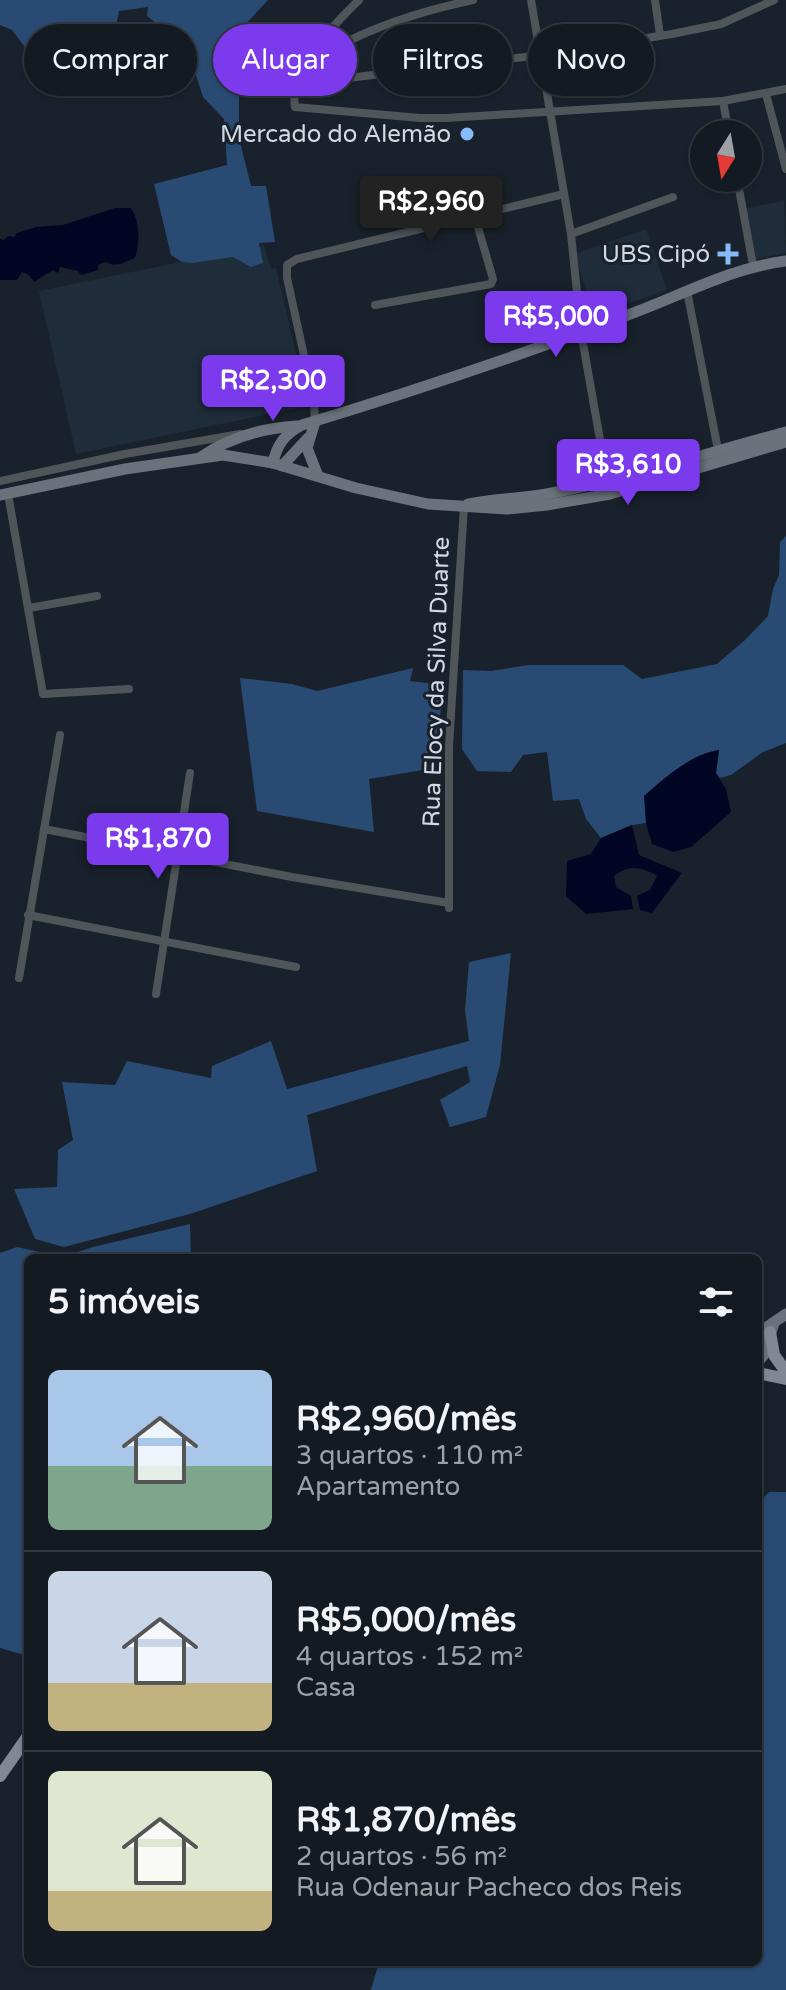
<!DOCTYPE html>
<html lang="pt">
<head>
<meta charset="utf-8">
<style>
	:root { --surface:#131a21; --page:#20272e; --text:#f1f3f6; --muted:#9da1a5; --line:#32383f; --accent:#7c3aed }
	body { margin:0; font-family:"Varela Round",sans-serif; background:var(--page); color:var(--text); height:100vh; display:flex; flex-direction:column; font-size:30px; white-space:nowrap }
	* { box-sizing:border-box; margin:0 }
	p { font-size:26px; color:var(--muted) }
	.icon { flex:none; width:44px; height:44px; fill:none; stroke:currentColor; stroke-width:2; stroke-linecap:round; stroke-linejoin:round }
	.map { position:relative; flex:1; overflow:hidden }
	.panel { position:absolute; left:24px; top:1254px; width:738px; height:712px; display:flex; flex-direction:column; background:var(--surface); border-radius:12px; box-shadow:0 2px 6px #0004,0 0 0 2px var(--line) }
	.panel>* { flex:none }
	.top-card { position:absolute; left:24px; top:24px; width:738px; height:72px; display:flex; gap:16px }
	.needle { width:52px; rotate:191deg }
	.controls { position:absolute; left:690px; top:120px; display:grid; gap:16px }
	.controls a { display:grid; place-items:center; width:72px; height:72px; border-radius:50%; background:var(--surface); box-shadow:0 2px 6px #0004,0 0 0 2px var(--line); font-size:40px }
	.price { position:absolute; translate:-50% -68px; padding:0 18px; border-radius:8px; background:var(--accent); color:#fff; font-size:26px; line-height:52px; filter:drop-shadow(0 2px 4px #0008) }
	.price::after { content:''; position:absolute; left:50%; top:48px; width:24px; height:18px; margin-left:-12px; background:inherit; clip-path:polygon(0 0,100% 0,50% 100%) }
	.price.on { background:#222; color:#fff }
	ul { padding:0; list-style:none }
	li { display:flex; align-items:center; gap:24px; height:200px; padding:0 24px }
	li+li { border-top:2px solid var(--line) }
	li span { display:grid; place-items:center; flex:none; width:224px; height:160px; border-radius:12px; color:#555 }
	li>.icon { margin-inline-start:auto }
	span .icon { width:96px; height:96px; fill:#fffc; stroke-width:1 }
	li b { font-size:34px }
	h2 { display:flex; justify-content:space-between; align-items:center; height:96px; padding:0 24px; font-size:34px }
	.pill { padding:0 28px; border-radius:36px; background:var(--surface); box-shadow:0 2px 6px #0004,0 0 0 2px var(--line); font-size:28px; line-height:72px }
	.pill.on { background:var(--accent); color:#fff }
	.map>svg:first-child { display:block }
</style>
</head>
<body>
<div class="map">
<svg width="786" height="1990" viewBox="0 0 786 1990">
	<rect width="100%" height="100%" fill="#19222c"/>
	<g fill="#1f2c3a">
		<polygon points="784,201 786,253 756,259 747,208"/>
		<polygon points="646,229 667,290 595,315 574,254"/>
		<polygon points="264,245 271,269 276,268 308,406 76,454 39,291"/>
	</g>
	<g fill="#294b73">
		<polygon points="0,0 268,0 243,27 254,57 239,94 239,138 251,186 266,186 275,242 259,243 263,263 251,267 233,257 192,263 182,262 171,255 154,184 227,165 224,119 203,97 187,47 147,16 148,7 119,11 111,52 86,53 80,76 33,58 12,30 0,25"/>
		<path d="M 786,536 L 786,743 L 763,752 L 731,775 L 720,778 L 716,773 L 719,750 C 691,754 665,777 645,796 L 646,823 L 632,825 L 601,838 L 586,819 L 579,799 L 553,801 L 547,752 L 523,755 L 511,772 L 477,771 L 462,749 L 463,670 L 491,671 L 529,665 L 623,665 L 642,679 L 717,664 L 745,640 L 768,616 L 773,589 L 779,575 L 780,542 Z"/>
		<polygon points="413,668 410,681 443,685 439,728 423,770 369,779 374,832 257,811 240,678 292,684 317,691"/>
		<polygon points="511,953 500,1065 486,1117 450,1127 440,1100 470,1082 467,1066 307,1115 317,1171 190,1214 64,1247 35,1239 14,1189 57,1187 58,1150 73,1140 62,1082 115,1085 127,1061 211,1078 212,1066 271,1041 287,1089 469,1041 465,1010 469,962"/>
		<polygon points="190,1224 191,1258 28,1258 28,1656 0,1648 0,1253 17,1247 63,1257 93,1247"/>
		<polygon points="769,1492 786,1492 786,1990 371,1990 379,1962 758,1962 758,1503"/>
	</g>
	<g fill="#000623">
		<path d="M 115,208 L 131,208 C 140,221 140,243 135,258 C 124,262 117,268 106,262 L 98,265 L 98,270 L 81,275 L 78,271 L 60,267 L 58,273 L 53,270 L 34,282 L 29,275 L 22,272 L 17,280 L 0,280 L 0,239 L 4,240 L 8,236 L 14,237 L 17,233 L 36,227 L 63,225 Z"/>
		<path d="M 719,750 L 716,773 L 726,789 L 731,812 L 691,847 L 673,852 L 652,844 L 646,823 L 644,796 C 666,777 690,755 719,750 Z"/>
		<path d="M 632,825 L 639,855 L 682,873 L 652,913 L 640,910 L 637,896 L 650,890 L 657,876 C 641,866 628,865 614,876 L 616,887 L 631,896 L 633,909 L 586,914 L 566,896 L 567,861 L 591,854 L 601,838 Z"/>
	</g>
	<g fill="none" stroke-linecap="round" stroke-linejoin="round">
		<g stroke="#50555a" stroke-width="8">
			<path d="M 359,0 C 334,24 289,70 295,107 L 420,118 L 446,118 L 723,101 L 786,89"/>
			<polyline points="531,0 571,234 581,332 608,485"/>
			<polyline points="655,0 660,35"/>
			<path d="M 310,63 C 359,30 416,12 473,0"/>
			<polyline points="297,84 541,55 672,34 721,24 774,0"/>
			<polyline points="766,94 786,169"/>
			<polyline points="723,101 729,134"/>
			<polyline points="737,178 753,265"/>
			<polyline points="571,234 673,197"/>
			<polyline points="687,291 719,455"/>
			<polyline points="375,305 491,284 493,279 475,217"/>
			<polyline points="315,422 314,401 287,278 287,265 297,259 564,194"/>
			<polyline points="0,481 125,454 240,434"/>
			<polyline points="8,494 43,694 129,689"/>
			<polyline points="29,608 97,596"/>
			<polyline points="44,829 292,877 449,903"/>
			<polyline points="449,908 449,746 464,506"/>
			<polyline points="28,915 296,967"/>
			<polyline points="19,978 60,735"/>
			<polyline points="156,994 190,773"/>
		</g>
		<g stroke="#6b727b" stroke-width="11">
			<polyline points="315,422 307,448 318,476"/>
			<path d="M 201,457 C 230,437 263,428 297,426"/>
			<path d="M 273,463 C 277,444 285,434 302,425 C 411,392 518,356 625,316 C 679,297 729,268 786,261"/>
			<polyline points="282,466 308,438"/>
			<polyline points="0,495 125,469 223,455 273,463 356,488 428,504 507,509 547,505 610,494 786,442"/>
			<path d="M 468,504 C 494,498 521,499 547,494 C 628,479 707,453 786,432"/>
			<polyline points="758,1333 786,1314"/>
			<polyline points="758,1362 763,1356 774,1323"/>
		</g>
		<g stroke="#7f8893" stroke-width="12">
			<polyline points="770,1332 774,1355 786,1372"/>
			<polyline points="758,1373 786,1379"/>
			<polyline points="0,1776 28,1736"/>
		</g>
	</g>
	<g fill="#86bbfb" stroke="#19222c" stroke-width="3">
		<circle cx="467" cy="134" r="8"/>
		<path d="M724 242h8v8h8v8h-8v8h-8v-8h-8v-8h8z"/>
	</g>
	<g text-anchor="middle" stroke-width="6" stroke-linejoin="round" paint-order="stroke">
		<g font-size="24" fill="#d3d9e0" stroke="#19222c" text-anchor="end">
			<text x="451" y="142">Mercado do Alemão</text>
			<text x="710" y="262">UBS Cipó</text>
		</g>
		<g font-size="24" fill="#d3d9e0" stroke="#19222c">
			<text transform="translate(436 682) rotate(-88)" y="8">Rua Elocy da Silva Duarte</text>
		</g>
	</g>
</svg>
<div class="controls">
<a><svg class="needle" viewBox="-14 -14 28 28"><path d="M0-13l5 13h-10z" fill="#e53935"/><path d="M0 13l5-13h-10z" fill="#9da1a5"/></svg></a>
</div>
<b class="price on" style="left:431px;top:244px">R$2,960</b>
<b class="price" style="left:556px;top:359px">R$5,000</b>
<b class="price" style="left:273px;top:423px">R$2,300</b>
<b class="price" style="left:628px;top:507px">R$3,610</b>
<b class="price" style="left:158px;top:881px">R$1,870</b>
<div class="top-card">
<a class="pill">Comprar</a>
<a class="pill on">Alugar</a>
<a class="pill">Filtros</a>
<a class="pill">Novo</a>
</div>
<section class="panel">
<h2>5 imóveis<svg class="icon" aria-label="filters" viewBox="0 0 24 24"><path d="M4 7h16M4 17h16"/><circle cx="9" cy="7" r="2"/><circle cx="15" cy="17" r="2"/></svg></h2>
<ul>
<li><span style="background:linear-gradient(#a9c7e8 60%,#7fa58c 0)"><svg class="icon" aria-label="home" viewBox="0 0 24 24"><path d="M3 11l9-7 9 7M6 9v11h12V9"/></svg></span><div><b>R$2,960/mês</b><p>3 quartos · 110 m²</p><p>Apartamento</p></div></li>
<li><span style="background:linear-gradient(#c9d6e8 70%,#c2b280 0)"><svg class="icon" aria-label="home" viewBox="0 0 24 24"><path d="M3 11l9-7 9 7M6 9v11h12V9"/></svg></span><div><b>R$5,000/mês</b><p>4 quartos · 152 m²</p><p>Casa</p></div></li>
<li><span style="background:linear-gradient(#dfe7d0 75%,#c2b280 0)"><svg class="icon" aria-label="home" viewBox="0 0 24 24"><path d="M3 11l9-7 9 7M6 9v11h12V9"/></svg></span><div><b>R$1,870/mês</b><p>2 quartos · 56 m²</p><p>Rua Odenaur Pacheco dos Reis</p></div></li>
</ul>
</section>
</div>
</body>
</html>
